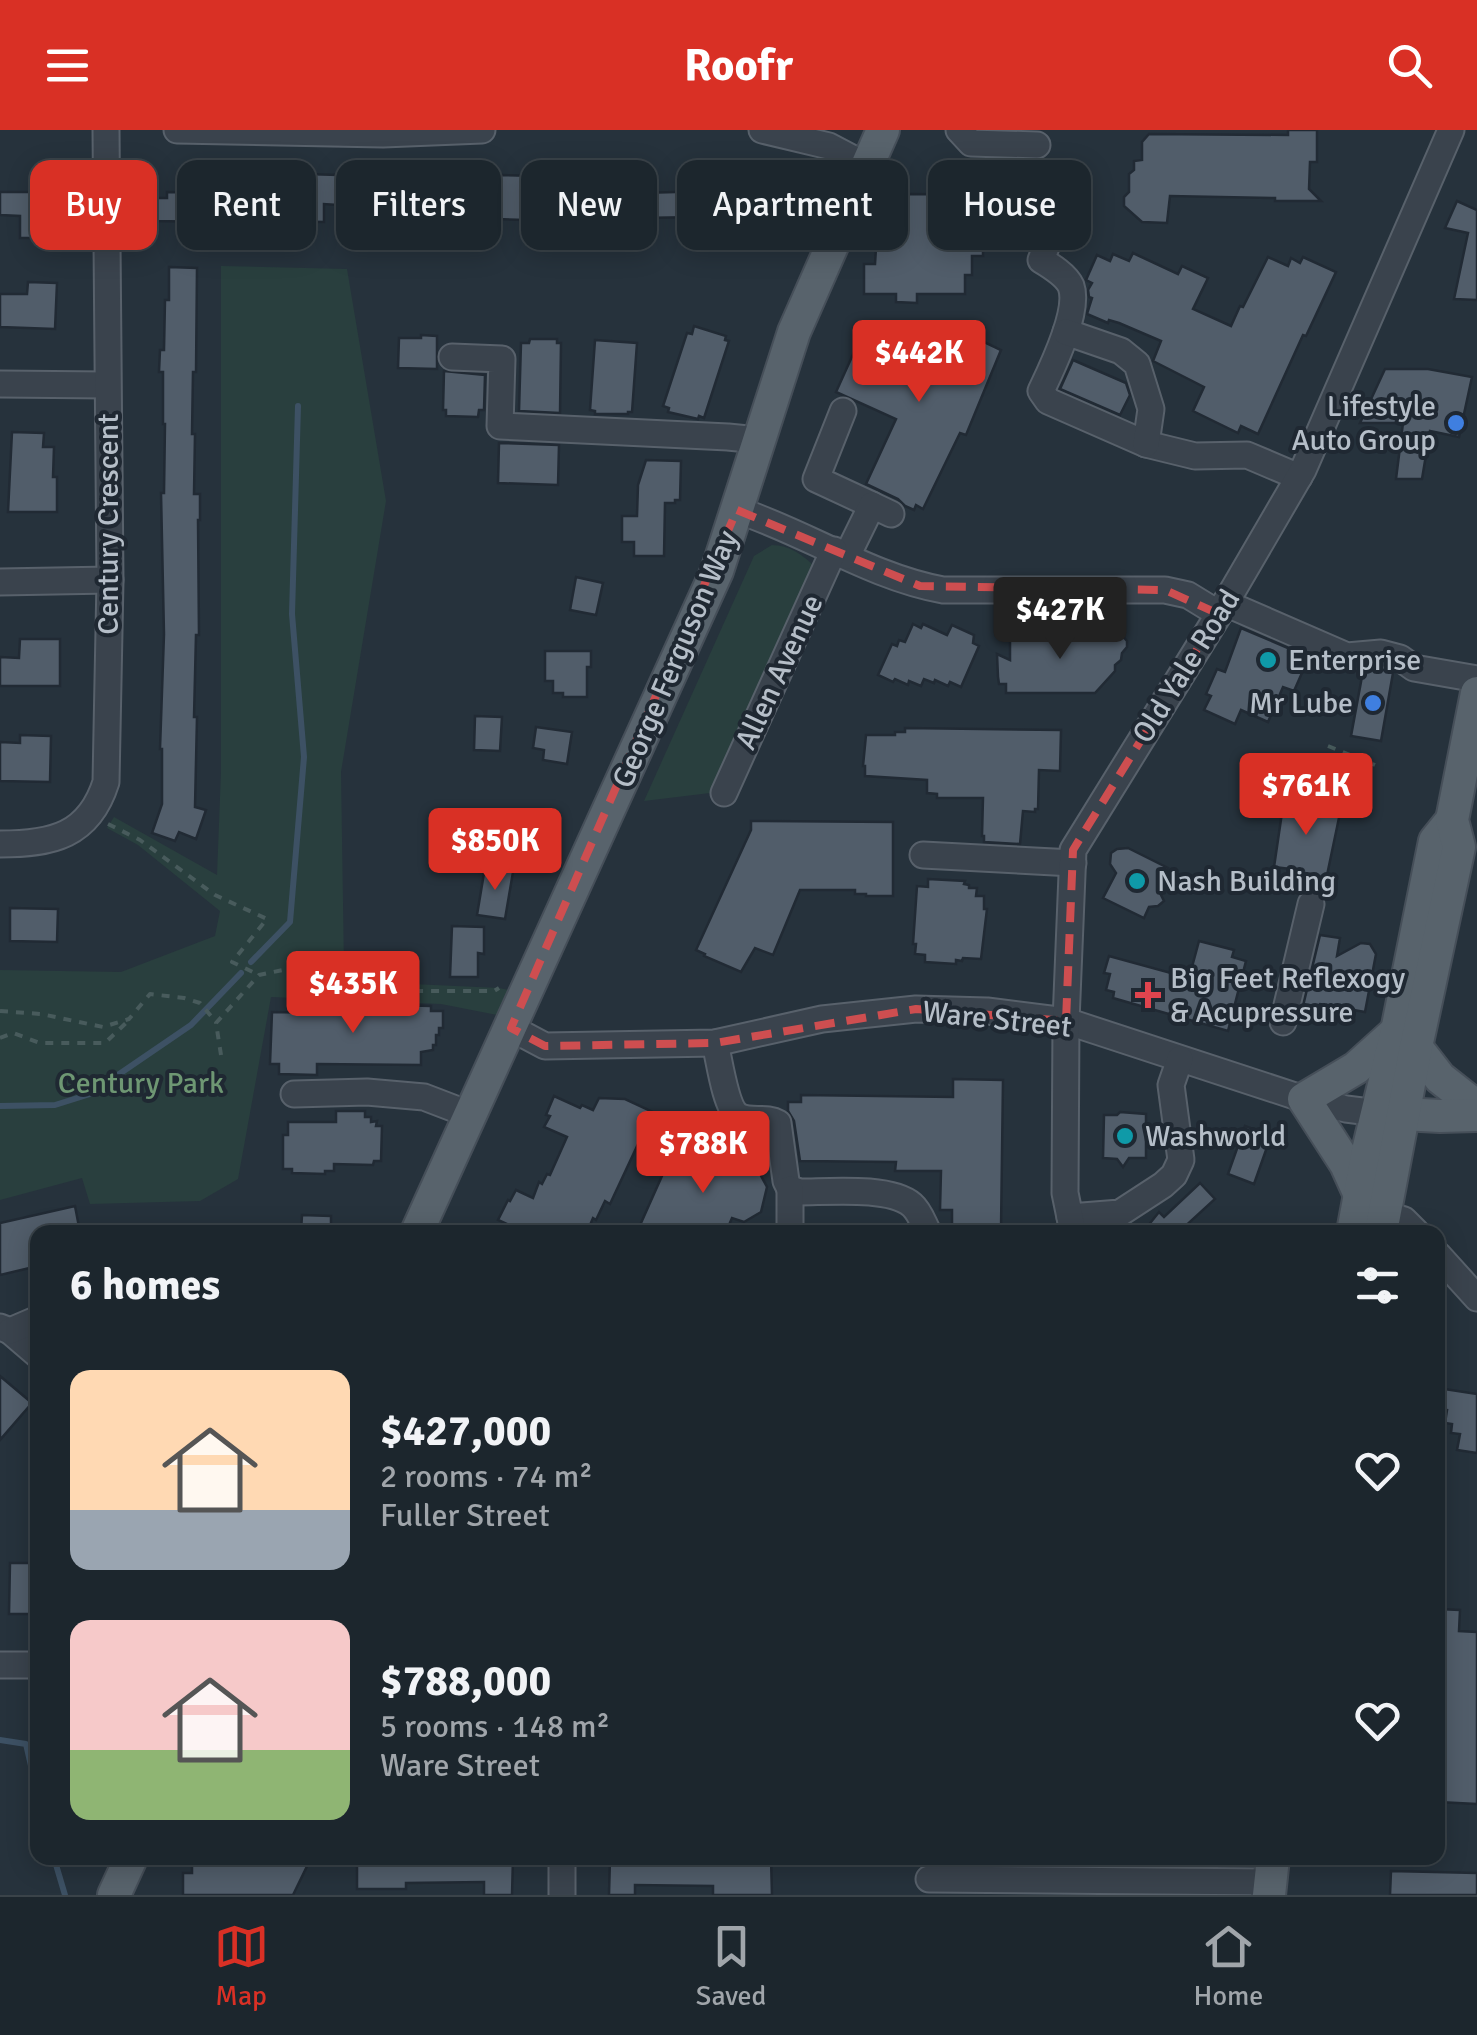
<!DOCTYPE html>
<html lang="en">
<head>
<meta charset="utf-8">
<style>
	:root { --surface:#1c262d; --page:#293239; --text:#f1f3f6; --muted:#a0a5aa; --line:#3a4349; --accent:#d93025 }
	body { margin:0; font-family:Signika,sans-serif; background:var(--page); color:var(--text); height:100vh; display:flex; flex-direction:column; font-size:38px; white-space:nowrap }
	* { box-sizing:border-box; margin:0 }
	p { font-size:32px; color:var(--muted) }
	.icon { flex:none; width:55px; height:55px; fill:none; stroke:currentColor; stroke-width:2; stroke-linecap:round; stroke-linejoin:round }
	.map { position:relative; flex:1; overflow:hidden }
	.side { position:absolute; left:30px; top:1095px; width:1415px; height:640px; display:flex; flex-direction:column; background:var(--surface); border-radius:20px; box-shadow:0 5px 25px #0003,0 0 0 2px var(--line) }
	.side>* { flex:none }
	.banner { position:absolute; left:30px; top:30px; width:1418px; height:90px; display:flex; gap:20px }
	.price { position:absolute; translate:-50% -85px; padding:0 22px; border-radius:10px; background:var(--accent); color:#fff; font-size:32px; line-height:65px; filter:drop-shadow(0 2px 5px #0008) }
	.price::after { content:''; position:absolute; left:50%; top:60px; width:30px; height:22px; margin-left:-15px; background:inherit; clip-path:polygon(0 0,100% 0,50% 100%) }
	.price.active { background:#222; color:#fff }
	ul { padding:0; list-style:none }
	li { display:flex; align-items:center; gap:30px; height:250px; padding:0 40px }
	li span { display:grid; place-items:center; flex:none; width:280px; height:200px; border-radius:20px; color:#555 }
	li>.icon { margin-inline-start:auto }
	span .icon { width:120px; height:120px; fill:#fffc; stroke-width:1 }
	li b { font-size:42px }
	h2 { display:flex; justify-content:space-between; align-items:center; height:120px; padding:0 40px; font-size:42px }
	.pill { padding:0 35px; border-radius:20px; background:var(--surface); box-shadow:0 5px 25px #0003,0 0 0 2px var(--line); font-size:35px; line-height:90px }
	.pill.active { background:var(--accent); color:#fff }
	header { display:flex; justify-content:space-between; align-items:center; height:130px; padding:0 40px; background:var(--accent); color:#fff; font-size:45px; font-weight:700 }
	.dock { display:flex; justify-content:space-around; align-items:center; height:140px; border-top:2px solid var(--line); background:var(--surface); font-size:28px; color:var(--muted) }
	.dock a { display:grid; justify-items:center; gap:5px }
	.dock .active { color:var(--accent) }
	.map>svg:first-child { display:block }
</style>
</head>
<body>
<header><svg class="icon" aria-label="menu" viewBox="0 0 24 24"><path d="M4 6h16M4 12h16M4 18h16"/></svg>Roofr<svg class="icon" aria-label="search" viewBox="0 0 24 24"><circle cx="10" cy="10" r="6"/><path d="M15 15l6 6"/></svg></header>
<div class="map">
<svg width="1477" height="1765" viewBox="0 0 1477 1765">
	<rect width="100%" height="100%" fill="#26323c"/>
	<g fill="#293f3e">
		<polygon points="221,136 347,139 386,371 341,642 344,838 370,852 499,858 523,863 513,888 441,874 271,867 238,1049 200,1071 90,1074 82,1048 0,1070 0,840 121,842 215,806 220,781 138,715 107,698 114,687 217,745 221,642"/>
		<path d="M 772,415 C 789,415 803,425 815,437 L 710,663 L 644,671 L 754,426 Z"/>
	</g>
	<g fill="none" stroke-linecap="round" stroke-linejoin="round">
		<g stroke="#3d5164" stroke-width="6">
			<polyline points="251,832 290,792 304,627 292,484 298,276"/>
			<polyline points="0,976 55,975 90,964 191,895 241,843"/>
			<polyline points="0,1610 26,1614 38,1666"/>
			<polyline points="54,1728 65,1765"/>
		</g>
	</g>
	<g fill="#515d6a" stroke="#212a34" stroke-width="2.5">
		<polygon points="1288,0 1317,0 1317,32 1310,32 1309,59 1321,71 1275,71 1275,68 1170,66 1167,93 1142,92 1124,76 1124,67 1129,62 1129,44 1134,40 1134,31 1142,30 1142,12 1149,4 1288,5"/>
		<polygon points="305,44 339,45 338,75 324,74 324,92 281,91 281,93 253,93 253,50 305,51"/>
		<polygon points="496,45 537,46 537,57 594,56 594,60 641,60 641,63 711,61 711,52 738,52 738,67 751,67 750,113 698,113 698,87 641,88 641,97 601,97 601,85 526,85 525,90 497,89"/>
		<polygon points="422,58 462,58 461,104 432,103 432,86 422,86"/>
		<polygon points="0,62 54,62 54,108 20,108 20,86 0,85"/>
		<polygon points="167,62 213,63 213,92 155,91 155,68 167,68"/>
		<polygon points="907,64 1003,65 1003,87 992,87 992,104 983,104 983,126 972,126 972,145 965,145 965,164 917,164 917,173 896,172 896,164 864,164 864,134 875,134 876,118 885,118 885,101 893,101 893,82 907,82"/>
		<polygon points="1457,71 1477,80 1477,170 1454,169 1468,103 1445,98"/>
		<polygon points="1133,123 1178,144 1182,136 1208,148 1193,179 1231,196 1240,176 1243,177 1268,127 1288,136 1291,128 1300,133 1303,127 1336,142 1306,206 1303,205 1258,304 1241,296 1238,303 1193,281 1204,257 1153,231 1161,211 1119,193 1109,190 1108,193 1087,184 1092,168 1089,167 1088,160 1092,153 1086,150 1097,125 1110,131 1113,124 1129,131"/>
		<polygon points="169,137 197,138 196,242 193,242 192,304 195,304 194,364 200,364 200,390 198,390 199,505 196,505 194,587 197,587 195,677 206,680 196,709 179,702 175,711 152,703 162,674 162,619 160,619 164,504 161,363 164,363 165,294 163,294 163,242 159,242 160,220 164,220 165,170 169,170"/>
		<polygon points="28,152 57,153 55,199 0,197 0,164 27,164"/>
		<polygon points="694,196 726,206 725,210 729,211 704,288 699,286 698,289 668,282 669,278 663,276 687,203 692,204"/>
		<polygon points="864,200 922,225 925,218 929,220 938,200 956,206 959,200 1001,220 966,305 960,303 923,379 916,375 914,380 905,376 898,369 866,354 896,289 836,262"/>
		<polygon points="421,205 437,206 437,239 398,238 399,208 421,208"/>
		<polygon points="530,209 557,209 557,213 561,213 560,283 519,281 521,213 529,213"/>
		<polygon points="595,210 637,213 632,282 628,282 628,284 595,284 595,281 590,280"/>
		<polygon points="1073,230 1126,253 1130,265 1120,285 1060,259"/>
		<polygon points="1385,239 1428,239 1472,247 1459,307 1430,301 1422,349 1396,349 1403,293 1360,293"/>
		<polygon points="444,241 485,245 484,280 479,280 478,287 446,286 446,280 443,280"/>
		<polygon points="12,302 44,303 43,317 54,317 53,347 57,347 57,382 8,382"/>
		<polygon points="499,313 559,315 558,355 498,353"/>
		<polygon points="646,330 681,331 680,370 675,370 675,373 665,373 664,426 634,426 634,412 622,412 622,386 637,386 638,355"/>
		<polygon points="576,447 603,453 596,485 570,480"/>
		<polygon points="913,494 921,498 923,494 947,505 952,495 974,505 973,513 979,516 961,557 950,552 948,556 935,550 934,553 924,549 921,556 909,551 908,555 895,549 893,552 878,545 892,514 897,516 899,510 905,512"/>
		<polygon points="1241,498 1309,527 1294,561 1283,557 1268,592 1241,580 1235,594 1204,580 1211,566 1206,564 1217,539 1225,542"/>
		<polygon points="1017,503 1120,503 1127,511 1127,517 1122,523 1121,530 1115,535 1115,541 1095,563 1006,563 1006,554 999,554 998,547 997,524 1010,530 1010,511"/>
		<polygon points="20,509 60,509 60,556 0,556 0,527 19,528"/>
		<polygon points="545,521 591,521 591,537 587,537 587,567 563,567 563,563 553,563 553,551 545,551"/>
		<polygon points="1380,539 1393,543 1381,611 1351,606 1363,541"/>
		<polygon points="475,586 502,587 500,621 474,620"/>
		<polygon points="536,597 572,602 567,634 543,630 544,620 533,618"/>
		<polygon points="905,598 1061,600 1060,641 1039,640 1038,679 1035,679 1035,682 1023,681 1020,714 984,712 984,706 982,706 983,668 937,668 937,664 927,663 927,650 865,646 865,636 863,636 866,605 895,605 895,602 905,602"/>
		<polygon points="20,605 51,606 50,652 0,651 0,612 20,613"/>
		<polygon points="1302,666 1317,666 1316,681 1340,683 1326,750 1299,748 1300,740 1274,737 1284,669 1301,670"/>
		<polygon points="477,684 497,686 496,710 474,707"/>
		<polygon points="751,691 893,692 893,766 866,766 866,764 855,764 855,760 800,760 773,825 755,818 741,842 704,826 705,824 696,820 751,700"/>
		<polygon points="1128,718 1168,738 1158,759 1164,771 1158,776 1149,777 1144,788 1103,768 1116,743 1110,734 1111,723 1117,719"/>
		<polygon points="485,737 513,742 505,789 477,785"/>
		<polygon points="928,749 965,751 964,754 969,755 969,758 977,758 976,766 984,766 984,779 987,779 981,829 963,828 962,831 956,830 956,834 925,832 925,825 915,824 916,814 913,814 917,756 928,757"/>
		<polygon points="10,778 58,779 57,812 10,811"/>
		<polygon points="452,796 484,797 484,824 478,823 478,847 450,847"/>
		<polygon points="1320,805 1340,808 1337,826 1361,813 1370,814 1376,824 1365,882 1320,874 1314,879 1303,876"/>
		<polygon points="1199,811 1234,820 1232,827 1246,831 1228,901 1113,868 1114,862 1106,860 1110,844 1104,843 1109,826 1189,848"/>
		<polygon points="324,873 431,876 431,881 443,881 443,898 439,898 439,905 436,905 436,915 433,915 433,920 421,922 421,935 317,934 317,945 279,944 279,934 270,934 272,882 319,883 319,877 324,878"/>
		<polygon points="953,949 1003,950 1001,1099 952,1098 952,1080 940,1080 941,1041 895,1041 896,1032 800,1031 794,991 788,981 788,972 801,972 801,965 953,967"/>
		<polygon points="554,966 580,978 582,975 593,980 599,968 625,969 653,982 610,1074 605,1071 596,1090 593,1088 587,1102 525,1102 498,1090 508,1070 510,1071 516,1060 533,1068 539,1052 542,1054 547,1044 550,1045 567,1007 544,997 550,986 546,985"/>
		<polygon points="336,981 365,981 365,987 371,987 371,992 377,991 376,996 382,996 381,1031 374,1031 373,1035 334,1034 334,1041 325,1041 325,1044 292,1043 292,1039 283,1039 283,1005 288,1005 288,992 336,992"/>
		<polygon points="1120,982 1146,984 1146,1028 1129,1028 1123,1037 1117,1029 1103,1028 1104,985 1117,985"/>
		<polygon points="1245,996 1271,1006 1254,1054 1228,1044"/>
		<polygon points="674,1019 702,1032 715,1027 760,1044 767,1057 761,1082 744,1092 732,1088 726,1102 637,1102"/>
		<polygon points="1200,1053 1215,1069 1179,1102 1143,1102 1159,1082 1164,1087"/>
		<polygon points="75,1076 80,1102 38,1102 38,1136 0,1145 0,1093"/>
		<polygon points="302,1085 331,1086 331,1102 301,1102"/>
		<polygon points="0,1246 32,1273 0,1310"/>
		<polygon points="1438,1258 1477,1264 1477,1323 1457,1320 1460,1304 1451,1303 1452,1294 1445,1293 1447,1280 1438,1279"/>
		<polygon points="10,1433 38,1433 38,1484 9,1484"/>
		<polygon points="1438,1479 1460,1480 1459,1501 1477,1502 1477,1674 1438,1672"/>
		<polygon points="192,1728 311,1728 293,1765 183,1765 183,1743 192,1743"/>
		<polygon points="415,1728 452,1728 452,1730 513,1728 512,1765 484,1765 484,1752 406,1753 406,1759 357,1759 357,1729 415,1729"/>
		<polygon points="610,1728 771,1728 772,1765 713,1765 713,1756 635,1755 635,1765 609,1765"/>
		<polygon points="1391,1741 1477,1743 1477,1765 1390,1765"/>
	</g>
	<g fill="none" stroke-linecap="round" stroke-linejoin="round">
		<g stroke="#58616b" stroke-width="29">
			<g id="minor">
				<polyline points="177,0 383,4 482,0"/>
				<polyline points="762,0 829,16 867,36"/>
				<polyline points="959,0 971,13 1037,15"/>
				<path d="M 1066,65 L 1041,130 C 1051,136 1066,145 1071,156 C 1080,181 1052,238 1041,261 L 1048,271 L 1146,314 L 1195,326 L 1247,325 L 1299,347"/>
				<polyline points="1066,202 1121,221 1137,234 1151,279 1146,314"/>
				<polyline points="452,227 502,229 500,296 728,307 758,310"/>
				<polyline points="0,254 107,255"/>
				<polyline points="843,281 816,349 872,375"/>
				<path d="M 737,380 C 807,403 871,447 943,460 L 1165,460 L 1188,465 L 1219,484"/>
				<polyline points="847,426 872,375 891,384"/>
				<polyline points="0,452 110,450"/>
				<polyline points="1225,473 1347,526 1381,523 1400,528 1414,538 1477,549"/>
				<polyline points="724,663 834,420"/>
				<path d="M 0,714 C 52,714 89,706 106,652 L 110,450 L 106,0"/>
				<polyline points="923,725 1073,733"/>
				<polyline points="1283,892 1311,774"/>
				<polyline points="511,898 545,916 715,913 822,889 916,879 987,881 1066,891 1304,969 1346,979 1378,983"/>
				<path d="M 715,913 C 719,928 725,975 737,985 C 748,993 766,986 778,993 L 786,1051 L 790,1059 L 800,1062 C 828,1062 890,1056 912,1075 C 920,1082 923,1093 928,1102"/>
				<polyline points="294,964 367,962 424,967 471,985"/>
				<polyline points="1384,1084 1404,1090 1416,1102"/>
				<polyline points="1070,1087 1120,1083 1163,1055 1174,1045 1181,1030 1171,955 1180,929"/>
				<polyline points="790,1102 790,1059"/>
				<polyline points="1073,1102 1065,1063 1066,891 1073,720 1219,484 1303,340 1451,0"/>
				<polyline points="1438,1125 1477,1168"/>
				<polyline points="0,1197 10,1201 38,1225"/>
				<polyline points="10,1201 38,1189"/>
				<polyline points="0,1535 38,1535"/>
				<polyline points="929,1749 1270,1752"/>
				<polyline points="562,1765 562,1728"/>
			</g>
		</g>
		<g stroke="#464f59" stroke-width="36">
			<g id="major">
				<polyline points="1416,917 1440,948 1477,977"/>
				<polyline points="1382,983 1440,986 1477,985"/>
				<polyline points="1360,1065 1346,1034 1304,969 1356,938 1397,901"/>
				<polyline points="417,1102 717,441 794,202 883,0"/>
				<polyline points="1353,1102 1368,1021 1397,901 1435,711 1452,690"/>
				<polyline points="1381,1102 1416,917 1459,717 1452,690 1477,563"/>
				<polyline points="114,1765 131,1728"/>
				<polyline points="1269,1765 1273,1728"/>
			</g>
		</g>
		<g stroke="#485b5c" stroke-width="4" stroke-dasharray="8 8" stroke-linecap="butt">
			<polyline points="1328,616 1375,635"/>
			<polyline points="108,694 140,710 215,765 267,789 232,832 259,845"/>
			<polyline points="0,881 41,884 103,897 129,889 150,864 184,868 200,873 216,892"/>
			<polyline points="0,908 13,903 40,913 105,913 128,891"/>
			<polyline points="221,925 216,893 259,845 283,840 367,861 494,861 499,858"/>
		</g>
		<use href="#minor" stroke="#3a434d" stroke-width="25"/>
		<use href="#major" stroke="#58636c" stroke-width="32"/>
	</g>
	<path fill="none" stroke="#ce4e50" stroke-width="8" stroke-dasharray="20 12" stroke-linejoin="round" d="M 737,380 L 920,456 L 1165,460 L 1219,484 L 1073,720 L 1066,891 L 916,879 L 715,913 L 545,916 L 511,898 Z"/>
	<g fill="#3f7fe0" stroke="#1f2832" stroke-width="4">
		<circle cx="1456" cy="293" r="10"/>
		<circle cx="1373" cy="573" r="10"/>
	</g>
	<g fill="#0f9aa8" stroke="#1f2832" stroke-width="4">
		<circle cx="1268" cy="530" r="10"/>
		<circle cx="1137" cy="751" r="10"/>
		<circle cx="1125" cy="1006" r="10"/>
	</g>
	<path fill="#e0444e" stroke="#1f2832" stroke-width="4" d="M1143 850h10v10h10v10h-10v10h-10v-10h-10v-10h10z"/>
	<g text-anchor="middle" stroke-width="8" stroke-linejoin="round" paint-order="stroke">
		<g font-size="30" fill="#b5bec8" stroke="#1f2832" text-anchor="start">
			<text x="1436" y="286" text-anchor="end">Lifestyle<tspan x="1436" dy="34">Auto Group</tspan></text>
			<text x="1288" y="540">Enterprise</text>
			<text x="1353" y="583" text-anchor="end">Mr Lube</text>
			<text x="1157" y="761">Nash Building</text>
			<text x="1170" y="858">Big Feet Reflexogy<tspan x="1170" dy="34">&amp; Acupressure</tspan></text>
			<text x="1145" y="1016">Washworld</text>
		</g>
		<g font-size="30" fill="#b5bec8" stroke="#1f2832">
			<text transform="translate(108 394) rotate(-90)" y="10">Century Crescent</text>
			<text transform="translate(675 529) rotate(-67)" y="10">George Ferguson Way</text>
			<text transform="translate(1186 536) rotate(-58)" y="10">Old Yale Road</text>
			<text transform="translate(779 542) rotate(-65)" y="10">Allen Avenue</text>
			<text transform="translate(997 889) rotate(6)" y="10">Ware Street</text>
		</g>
		<g font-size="30" fill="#6e9773" stroke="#1f2832">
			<text x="141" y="963">Century Park</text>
		</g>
	</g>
</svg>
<b class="price" style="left:919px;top:275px">$442K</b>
<b class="price active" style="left:1060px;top:532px">$427K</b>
<b class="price" style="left:1306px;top:708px">$761K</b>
<b class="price" style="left:495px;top:763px">$850K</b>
<b class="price" style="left:353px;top:906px">$435K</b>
<b class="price" style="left:703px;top:1066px">$788K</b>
<div class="banner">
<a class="pill active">Buy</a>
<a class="pill">Rent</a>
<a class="pill">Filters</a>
<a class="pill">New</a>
<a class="pill">Apartment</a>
<a class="pill">House</a>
</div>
<section class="side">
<h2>6 homes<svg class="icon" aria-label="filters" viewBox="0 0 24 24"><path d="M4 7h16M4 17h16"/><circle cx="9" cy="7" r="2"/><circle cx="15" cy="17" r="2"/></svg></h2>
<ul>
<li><span style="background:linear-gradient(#ffd9b3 70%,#9aa5b1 0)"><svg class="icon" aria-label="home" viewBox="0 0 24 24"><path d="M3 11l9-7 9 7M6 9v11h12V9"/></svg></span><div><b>$427,000</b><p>2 rooms · 74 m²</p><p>Fuller Street</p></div><svg class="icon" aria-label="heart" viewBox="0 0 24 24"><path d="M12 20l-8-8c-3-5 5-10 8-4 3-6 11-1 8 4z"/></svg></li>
<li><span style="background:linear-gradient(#f6c9c9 65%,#8fb573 0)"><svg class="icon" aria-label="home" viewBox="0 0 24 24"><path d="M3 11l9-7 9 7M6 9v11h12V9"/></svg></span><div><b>$788,000</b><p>5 rooms · 148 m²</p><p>Ware Street</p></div><svg class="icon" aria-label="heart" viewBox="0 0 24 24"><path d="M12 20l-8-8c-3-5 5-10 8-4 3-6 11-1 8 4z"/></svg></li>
</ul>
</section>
</div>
<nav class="dock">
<a class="active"><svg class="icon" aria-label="map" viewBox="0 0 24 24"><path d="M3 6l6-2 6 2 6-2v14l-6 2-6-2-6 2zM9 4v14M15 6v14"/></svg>Map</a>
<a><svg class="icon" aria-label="saved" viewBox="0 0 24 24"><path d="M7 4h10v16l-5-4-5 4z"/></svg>Saved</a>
<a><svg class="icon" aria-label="home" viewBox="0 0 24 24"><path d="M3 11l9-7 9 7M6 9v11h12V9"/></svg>Home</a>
</nav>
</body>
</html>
